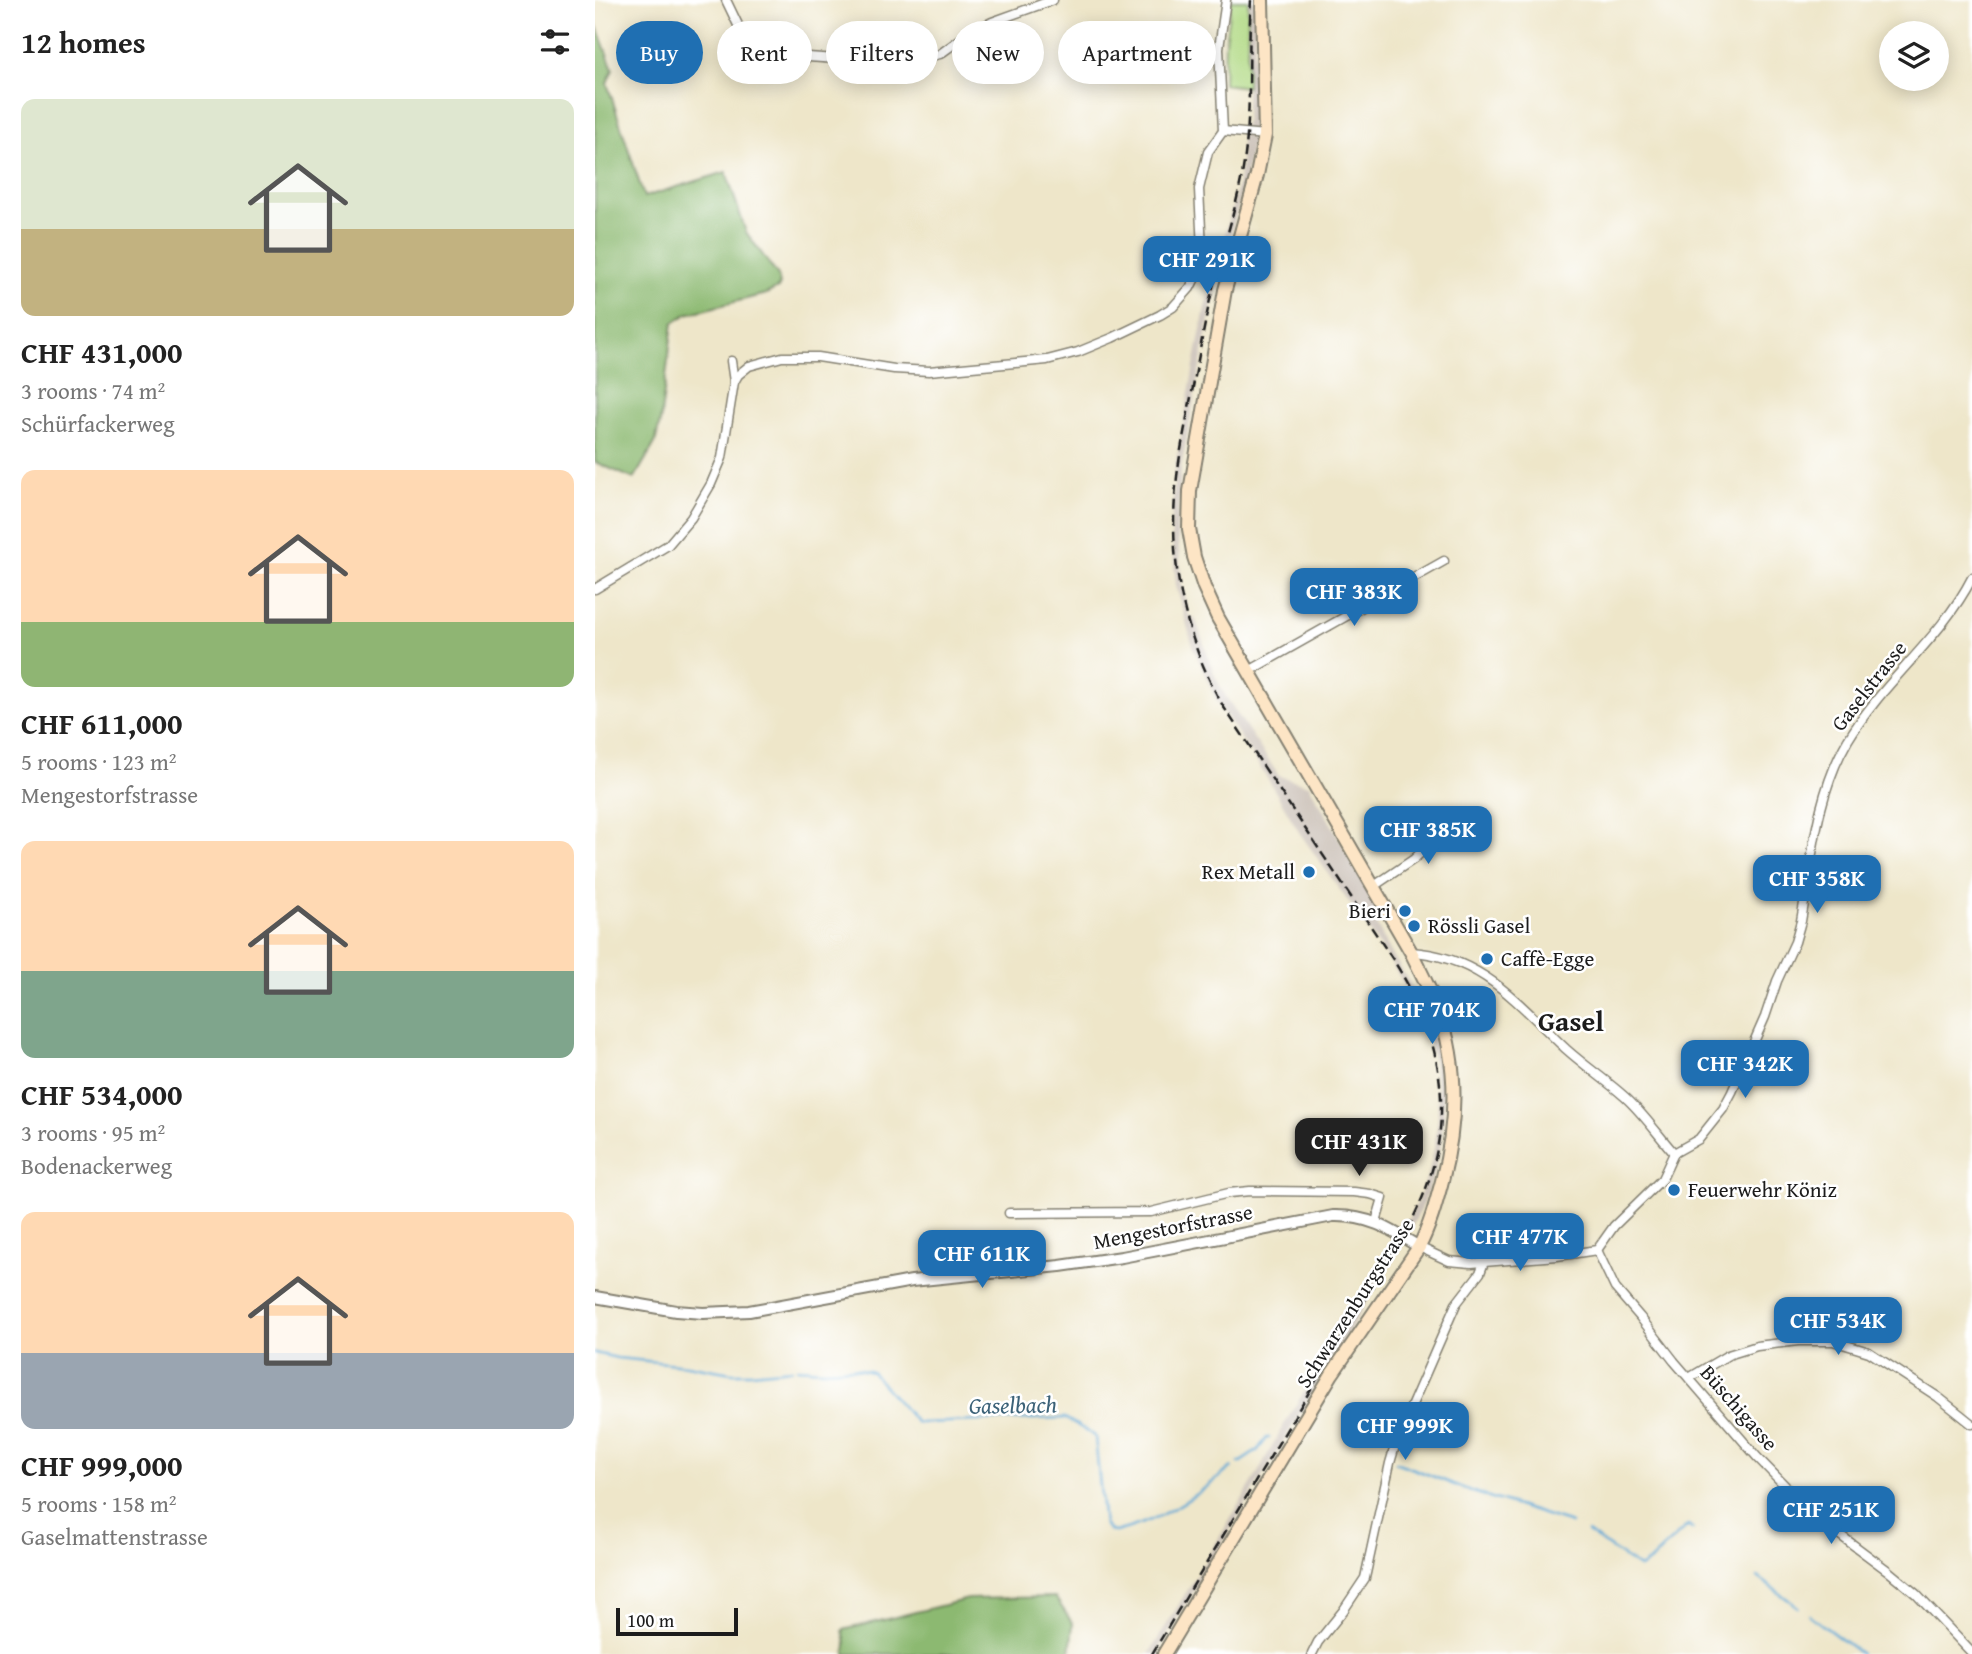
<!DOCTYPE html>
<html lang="en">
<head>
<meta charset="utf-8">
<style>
	:root { --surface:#fff; --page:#f6f6f6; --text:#222; --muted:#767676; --accent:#1f6fb2 }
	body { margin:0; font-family:"Gentium Book Plus",serif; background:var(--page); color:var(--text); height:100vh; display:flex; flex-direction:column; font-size:26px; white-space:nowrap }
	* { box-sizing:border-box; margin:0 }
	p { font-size:23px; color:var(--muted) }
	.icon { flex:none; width:38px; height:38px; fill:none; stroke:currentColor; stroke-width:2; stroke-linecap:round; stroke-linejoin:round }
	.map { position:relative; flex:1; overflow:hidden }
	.details { display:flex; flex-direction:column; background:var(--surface); width:595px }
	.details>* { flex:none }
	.top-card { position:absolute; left:21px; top:21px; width:665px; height:63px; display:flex; gap:14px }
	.controls { position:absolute; left:1284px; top:21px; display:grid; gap:14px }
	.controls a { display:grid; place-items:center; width:70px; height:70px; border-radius:50%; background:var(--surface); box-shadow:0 4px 18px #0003; font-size:35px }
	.scale { position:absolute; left:21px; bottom:18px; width:122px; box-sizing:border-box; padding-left:7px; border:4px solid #1c1c1c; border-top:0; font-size:19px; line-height:24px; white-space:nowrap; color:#1c1c1c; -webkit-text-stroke:5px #fff; paint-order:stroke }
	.price { position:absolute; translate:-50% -60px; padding:0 16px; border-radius:14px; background:var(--accent); color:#fff; font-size:23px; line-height:46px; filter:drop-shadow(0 2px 4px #0008) }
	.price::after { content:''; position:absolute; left:50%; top:42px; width:21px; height:16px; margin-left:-10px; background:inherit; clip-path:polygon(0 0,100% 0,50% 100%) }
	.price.on { background:#222; color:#fff }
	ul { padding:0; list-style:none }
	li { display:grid; align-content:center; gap:14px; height:371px; padding:0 21px }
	li span { display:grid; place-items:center; height:217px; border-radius:14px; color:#555 }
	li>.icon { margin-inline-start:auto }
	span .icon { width:126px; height:126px; fill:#fffc; stroke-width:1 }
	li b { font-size:30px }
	h2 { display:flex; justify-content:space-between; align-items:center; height:84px; padding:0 21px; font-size:30px }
	.tag { padding:0 24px; border-radius:32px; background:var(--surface); box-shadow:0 4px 18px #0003; font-size:24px; line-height:63px }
	.tag.on { background:var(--accent); color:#fff }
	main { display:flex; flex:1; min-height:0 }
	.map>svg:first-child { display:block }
</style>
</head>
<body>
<main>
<section class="details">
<h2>12 homes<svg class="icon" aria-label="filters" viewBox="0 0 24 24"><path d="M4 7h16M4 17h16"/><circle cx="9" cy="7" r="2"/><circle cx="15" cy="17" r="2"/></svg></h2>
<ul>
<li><span style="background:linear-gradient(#dfe7d0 60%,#c2b280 0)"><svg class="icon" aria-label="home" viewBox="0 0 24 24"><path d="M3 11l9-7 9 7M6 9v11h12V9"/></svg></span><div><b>CHF 431,000</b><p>3 rooms · 74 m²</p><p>Schürfackerweg</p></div></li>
<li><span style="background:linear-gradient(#ffd9b3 70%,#8fb573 0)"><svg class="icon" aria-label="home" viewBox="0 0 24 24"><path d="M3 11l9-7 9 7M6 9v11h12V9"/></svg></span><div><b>CHF 611,000</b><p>5 rooms · 123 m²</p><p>Mengestorfstrasse</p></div></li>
<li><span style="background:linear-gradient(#ffd9b3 60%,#7fa58c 0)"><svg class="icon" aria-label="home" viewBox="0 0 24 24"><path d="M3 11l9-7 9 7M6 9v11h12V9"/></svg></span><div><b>CHF 534,000</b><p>3 rooms · 95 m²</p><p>Bodenackerweg</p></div></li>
<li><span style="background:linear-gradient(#ffd9b3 65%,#9aa5b1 0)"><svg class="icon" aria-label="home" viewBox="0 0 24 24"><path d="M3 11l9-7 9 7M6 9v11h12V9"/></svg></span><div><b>CHF 999,000</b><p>5 rooms · 158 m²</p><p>Gaselmattenstrasse</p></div></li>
</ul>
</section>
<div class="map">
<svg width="1377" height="1654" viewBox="0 0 1377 1654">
	<rect width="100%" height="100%" fill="#fff"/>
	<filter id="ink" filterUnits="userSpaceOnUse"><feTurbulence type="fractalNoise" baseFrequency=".0143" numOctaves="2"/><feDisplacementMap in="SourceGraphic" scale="14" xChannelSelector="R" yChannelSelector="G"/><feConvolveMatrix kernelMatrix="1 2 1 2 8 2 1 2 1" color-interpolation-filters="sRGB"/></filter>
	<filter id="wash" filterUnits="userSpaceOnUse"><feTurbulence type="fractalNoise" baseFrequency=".00686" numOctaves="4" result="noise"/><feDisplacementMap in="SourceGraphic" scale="28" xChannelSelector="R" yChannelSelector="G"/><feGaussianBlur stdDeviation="1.57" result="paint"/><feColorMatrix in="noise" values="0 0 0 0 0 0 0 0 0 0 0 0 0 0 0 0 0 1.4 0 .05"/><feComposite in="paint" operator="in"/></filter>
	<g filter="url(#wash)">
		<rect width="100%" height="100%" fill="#eee6c9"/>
		<polygon fill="#ccc2b9" points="653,0 660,0 659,134 650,181 616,310 586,468 582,528 587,584 594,616 600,618 620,676 631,697 684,776 714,785 785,909 776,914 794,949 823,997 838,1035 847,1072 849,1116 846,1145 840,1172 829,1202 818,1225 561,1654 554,1654 660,1478 687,1428 812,1222 823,1200 834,1171 840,1144 843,1116 842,1085 838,1058 829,1027 818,999 789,952 704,832 676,784 621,700 598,647 581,585 576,528 580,467 610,308 640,197 646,166 646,134 651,120"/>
		<polygon fill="#b0d983" stroke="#667a50" stroke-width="2" points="636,0 653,0 652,87 629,84 630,41"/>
		<g fill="#8cb971" stroke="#546a46" stroke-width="2">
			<polygon points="0,22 18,69 12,83 49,197 131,172 151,232 183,276 185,284 183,288 171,294 92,314 78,323 65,422 60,443 39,479 0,462"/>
			<polygon points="460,1597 478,1624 475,1654 250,1654 251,1644 248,1630 373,1599"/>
		</g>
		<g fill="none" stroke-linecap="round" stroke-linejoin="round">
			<g stroke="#5ca7d5" stroke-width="2.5">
				<polyline points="0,1353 22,1358 92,1365 136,1373 156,1373 197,1369"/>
				<path d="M 202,1368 L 228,1370 L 259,1368 L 277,1372 L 321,1422 L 324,1423 L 470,1418 L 495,1433 L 500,1437 L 509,1525 L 515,1531 L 520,1532 C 565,1521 602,1496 637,1467"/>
				<polyline points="801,1462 878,1492 976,1523"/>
				<polyline points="644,1463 662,1451 672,1438 674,1438"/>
				<polyline points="992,1532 1045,1568 1054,1562 1093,1525 1098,1529"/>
				<polyline points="1163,1577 1203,1607"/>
				<polyline points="1214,1615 1266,1654"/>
			</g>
		</g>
	</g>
	<g filter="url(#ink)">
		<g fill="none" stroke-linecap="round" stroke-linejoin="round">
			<g stroke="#858172" stroke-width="11">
				<g id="minor">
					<polyline points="131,0 155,50 184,55 271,61 302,61 327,58 345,54 374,33 397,22 458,0"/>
					<polyline points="628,131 670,135"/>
					<polyline points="136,361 139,382"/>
					<polyline points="0,589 73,545 96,518 116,484 127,458 139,382 143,375 154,366 187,357 223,357 299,369 334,371 452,360 483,352 517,338 565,315 578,307 595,288 604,270 607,249 604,189 613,152 628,131 624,48 631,0"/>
					<polyline points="654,671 849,561"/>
					<polyline points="779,886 819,859 864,817"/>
					<path d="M 816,952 C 887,956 924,1005 971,1049 C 990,1066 1011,1080 1030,1097 C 1048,1113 1063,1135 1079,1153"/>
					<polyline points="414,1213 556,1212 634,1193 655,1191 759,1192 775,1194 788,1198 781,1222"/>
					<path d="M 824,1247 L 854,1261 L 876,1263 L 962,1256 L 1002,1250 L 1019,1226 L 1067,1179 L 1079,1153 L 1104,1139 L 1128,1109 L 1137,1092 L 1170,1017 L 1182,981 L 1200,942 L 1206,921 C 1217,860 1221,794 1253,740 C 1288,681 1346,639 1377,578"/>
					<polyline points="1002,1250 1020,1288 1045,1317 1079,1361 1162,1457 1205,1501 1245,1535 1292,1570 1321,1594 1377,1653"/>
					<polyline points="1094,1378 1133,1355 1162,1346 1203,1341 1238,1341 1274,1352 1343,1397 1377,1424"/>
					<polyline points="717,1654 723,1642 748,1611 770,1578 795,1463 802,1439 861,1304 885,1273 889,1262"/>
				</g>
			</g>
			<g stroke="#858172" stroke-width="14">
				<path id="tertiary" d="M 0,1297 L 81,1311 L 108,1313 L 154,1311 L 317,1281 L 465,1266 L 527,1257 L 738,1216 C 773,1215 795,1229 824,1247"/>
			</g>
			<g stroke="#858172" stroke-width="16">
				<path id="secondary" d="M 569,1654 L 737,1374 L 824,1247 C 835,1226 841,1203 847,1181 C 862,1123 864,1062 842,1006 C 834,988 825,970 816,952 L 623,618 L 609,587 L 599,557 L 594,529 L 595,491 L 630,290 L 662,175 L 670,135 L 667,0"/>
			</g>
			<use href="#minor" stroke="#fff" stroke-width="8"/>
			<use href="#tertiary" stroke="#fff" stroke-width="10"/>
			<use href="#secondary" stroke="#fde5c5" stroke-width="12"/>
			<path stroke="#1c1c1c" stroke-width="2.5" stroke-dasharray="10 5" stroke-linecap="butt" d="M 557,1654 L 815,1224 C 864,1131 853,1045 797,958 L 628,706 C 590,639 573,563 581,486 C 584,455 591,423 597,392 C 604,356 610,319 619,283 C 628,248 639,215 646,180 C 658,120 652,60 656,0"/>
		</g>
	</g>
	<g fill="#1f6fb2" stroke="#fff" stroke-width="2.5">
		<circle cx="714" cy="872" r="7"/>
		<circle cx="810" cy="911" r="7"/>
		<circle cx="819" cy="926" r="7"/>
		<circle cx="892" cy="959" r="7"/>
		<circle cx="1079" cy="1190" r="7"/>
	</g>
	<g text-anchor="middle" stroke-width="5" stroke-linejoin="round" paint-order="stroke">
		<g font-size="21" fill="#1c1c1c" stroke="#fff">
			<text transform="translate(1274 686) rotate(-52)" y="7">Gaselstrasse</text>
			<text transform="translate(578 1227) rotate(-11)" y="7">Mengestorfstrasse</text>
			<text transform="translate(760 1303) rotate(-57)" y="7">Schwarzenburgstrasse</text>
			<text transform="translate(1144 1408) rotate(49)" y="7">Büschigasse</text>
		</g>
		<g font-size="21" fill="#1c1c1c" stroke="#fff" text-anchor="start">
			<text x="700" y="879" text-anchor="end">Rex Metall</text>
			<text x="796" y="918" text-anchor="end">Bieri</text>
			<text x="833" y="933">Rössli Gasel</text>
			<text x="906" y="966">Caffè-Egge</text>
			<text x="1093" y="1197">Feuerwehr Köniz</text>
		</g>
		<g font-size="23" font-style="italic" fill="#3c6278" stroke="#fff">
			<text transform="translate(418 1405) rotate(-1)" y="8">Gaselbach</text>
		</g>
		<g font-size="28" font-weight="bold" fill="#1c1c1c" stroke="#fff">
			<text x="976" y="1031">Gasel</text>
		</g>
	</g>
</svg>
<div class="controls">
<a><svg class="icon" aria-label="layers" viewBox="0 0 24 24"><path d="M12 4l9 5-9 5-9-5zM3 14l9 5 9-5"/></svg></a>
</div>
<div class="scale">100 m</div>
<b class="price" style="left:612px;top:296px">CHF 291K</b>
<b class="price" style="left:759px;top:628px">CHF 383K</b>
<b class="price" style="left:833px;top:866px">CHF 385K</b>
<b class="price" style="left:1222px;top:915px">CHF 358K</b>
<b class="price" style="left:837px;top:1046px">CHF 704K</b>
<b class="price" style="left:1150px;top:1100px">CHF 342K</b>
<b class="price on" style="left:764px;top:1178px">CHF 431K</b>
<b class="price" style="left:925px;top:1273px">CHF 477K</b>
<b class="price" style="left:387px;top:1290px">CHF 611K</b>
<b class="price" style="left:1243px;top:1357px">CHF 534K</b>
<b class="price" style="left:810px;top:1462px">CHF 999K</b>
<b class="price" style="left:1236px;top:1546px">CHF 251K</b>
<div class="top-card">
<a class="tag on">Buy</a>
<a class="tag">Rent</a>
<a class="tag">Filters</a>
<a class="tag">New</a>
<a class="tag">Apartment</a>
</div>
</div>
</main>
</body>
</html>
